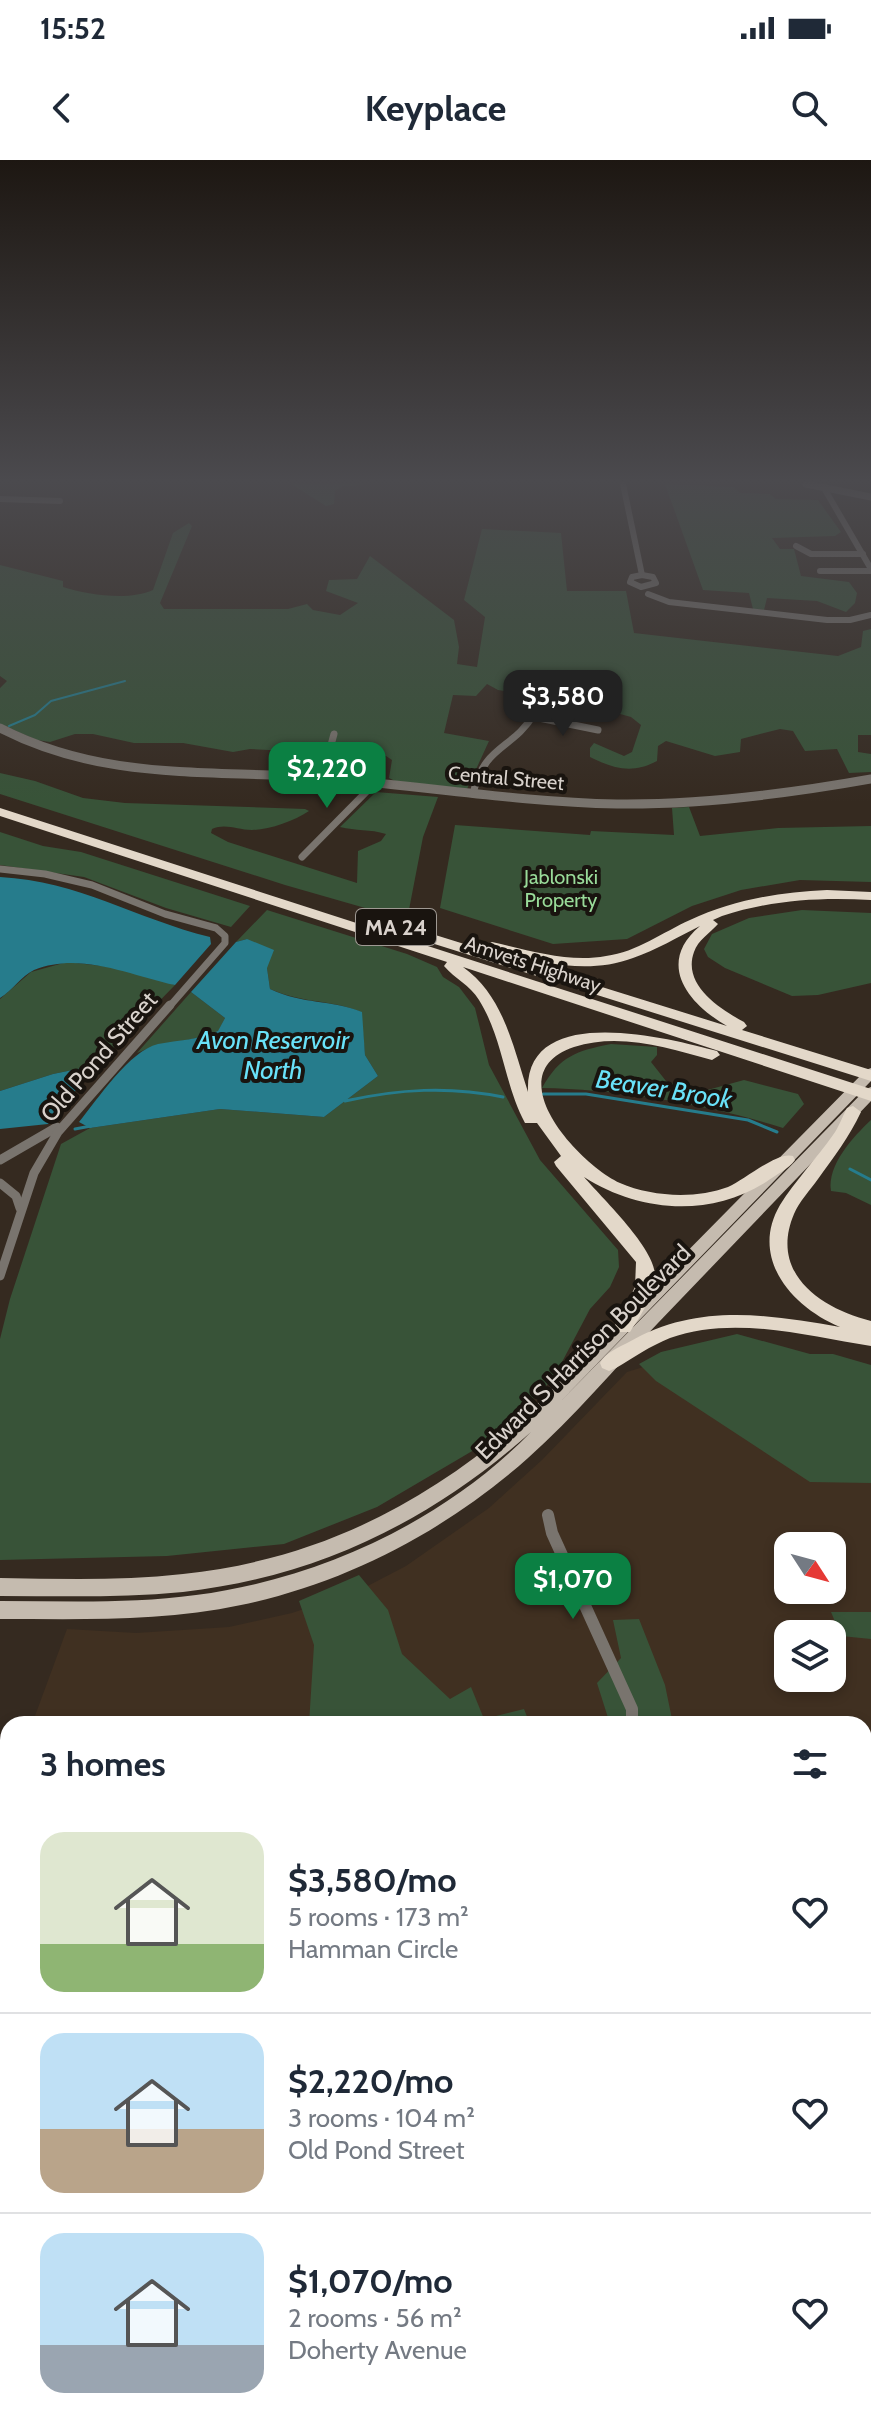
<!DOCTYPE html>
<html lang="en">
<head>
<meta charset="utf-8">
<style>
	:root { --surface:#fff; --page:#f2f2f3; --text:#1f2937; --muted:#747a83; --line:#e0e1e3; --accent:#0b8043 }
	body { margin:0; font-family:Cabin,sans-serif; background:var(--page); color:var(--text); height:100vh; display:flex; flex-direction:column; font-size:30px; white-space:nowrap }
	* { box-sizing:border-box; margin:0 }
	p { font-size:26px; color:var(--muted) }
	.icon { flex:none; width:44px; height:44px; fill:none; stroke:currentColor; stroke-width:2; stroke-linecap:round; stroke-linejoin:round }
	.map { position:relative; flex:1; overflow:hidden }
	.side { position:absolute; left:0px; top:1556px; width:872px; height:712px; display:flex; flex-direction:column; background:var(--surface); border-radius:24px 24px 0 0; box-shadow:0 4px 12px #0003 }
	.side>* { flex:none }
	.needle { width:52px; rotate:126deg }
	.buttons { position:absolute; left:774px; top:1372px; display:grid; gap:16px }
	.buttons a { display:grid; place-items:center; width:72px; height:72px; border-radius:16px; background:var(--surface); box-shadow:0 4px 12px #0003; font-size:40px }
	.price { position:absolute; translate:-50% -68px; padding:0 18px; border-radius:16px; background:var(--accent); color:#fff; font-size:26px; line-height:52px; filter:drop-shadow(0 2px 4px #0008) }
	.price::after { content:''; position:absolute; left:50%; top:48px; width:24px; height:18px; margin-left:-12px; background:inherit; clip-path:polygon(0 0,100% 0,50% 100%) }
	.price.on { background:#222; color:#fff }
	ul { padding:0; list-style:none }
	li { display:flex; align-items:center; gap:24px; height:200px; padding:0 40px }
	li+li { border-top:2px solid var(--line) }
	li span { display:grid; place-items:center; flex:none; width:224px; height:160px; border-radius:24px; color:#555 }
	li>.icon { margin-inline-start:auto }
	span .icon { width:96px; height:96px; fill:#fffc; stroke-width:1 }
	li b { font-size:34px }
	h2 { display:flex; justify-content:space-between; align-items:center; height:96px; padding:0 40px; font-size:34px }
	.status { display:flex; justify-content:space-between; align-items:center; height:56px; padding:0 40px; background:var(--surface); direction:ltr }
	.status svg { height:22px; fill:currentColor }
	header { display:flex; justify-content:space-between; align-items:center; height:104px; padding:0 40px; background:var(--surface); font-size:36px; font-weight:700 }
	.map>svg:first-child { display:block }
</style>
</head>
<body>
<div class="status"><b>15:52</b><svg viewBox="0 0 49 12"><path d="M0 12V9h3v3zM5 12V6h3v6zM10 12V3h3v9zM15 12V0h3v12zM26 1h20v11H26zM47 4h2v5h-2z"/></svg></div>
<header><svg class="icon" aria-label="back" viewBox="0 0 24 24"><path d="M15 5l-7 7 7 7"/></svg>Keyplace<svg class="icon" aria-label="search" viewBox="0 0 24 24"><circle cx="10" cy="10" r="6"/><path d="M15 15l6 6"/></svg></header>
<div class="map">
<svg width="871" height="2268" viewBox="0 0 871 2268">
	<rect width="100%" height="100%" fill="#352a20"/>
	<path fill="#403021" fill-rule="evenodd" d="M 722,1183 L 871,1250 L 871,2268 L 0,2268 L 0,1653 L 8,1631 L 8,2260 L 864,2260 L 864,1564 L 32,1564 L 67,1469 L 136,1473 L 229,1467 L 292,1453 L 358,1431 L 406,1406 L 489,1348 L 542,1300 L 627,1212 ZM 788,1386 L 832,1386 L 832,1430 L 788,1430 ZM 788,1474 L 832,1474 L 832,1518 L 788,1518 Z"/>
	<g fill="#385338">
		<polygon points="291,324 373,324 343,326 335,331 334,344 326,346"/>
		<polygon points="665,324 734,327 740,333 770,334 776,339 818,340 841,372 835,376 772,378 780,389 794,389 801,416 849,422 857,433 855,443 846,452 817,441 767,438 764,450 753,449 749,433 703,430"/>
		<path d="M 189,363 L 192,366 L 160,443 L 164,449 L 288,449 L 307,444 L 313,450 L 340,455 L 358,443 L 326,431 L 329,420 L 357,419 L 370,396 L 454,460 L 459,487 L 457,504 L 477,507 L 485,457 L 464,440 L 482,369 L 561,373 L 567,431 L 626,431 L 634,473 L 838,496 L 861,487 L 863,471 L 871,469 L 871,575 L 858,575 L 858,592 L 871,594 L 871,612 L 849,613 L 837,589 L 805,591 L 793,571 L 780,569 L 741,579 L 740,592 L 715,596 L 666,581 L 658,586 L 657,601 C 633,614 614,609 590,597 L 590,588 L 594,583 L 624,596 L 632,592 L 641,565 L 631,557 L 602,549 L 592,542 L 531,531 L 528,535 L 498,530 L 487,524 L 476,536 L 453,535 L 444,573 L 489,581 L 467,629 L 395,621 L 389,618 L 392,600 L 386,596 L 250,589 L 233,592 L 183,583 L 134,583 L 93,574 L 75,574 L 50,582 L 37,580 L 0,564 L 0,528 L 7,521 L 0,516 L 0,405 L 63,421 L 63,427 C 88,435 129,441 153,430 L 173,373 Z"/>
		<path d="M 0,613 L 35,621 L 83,638 L 125,643 L 305,649 L 309,651 C 294,661 269,670 252,670 C 237,670 226,663 212,669 L 211,673 L 228,682 L 357,723 L 358,691 L 381,681 L 386,674 C 370,669 356,671 340,667 L 376,632 L 438,637 L 423,677 L 407,760 L 285,725 L 0,634 Z"/>
		<polygon points="689,647 700,676 778,668 871,666 871,722 800,720 741,730 692,746 627,779 553,784 440,748 455,665 590,675 591,671 674,675 672,648"/>
		<polygon points="0,672 43,686 81,692 250,746 231,767 166,748 84,717 0,705"/>
		<path d="M 267,750 L 407,794 L 437,807 L 443,817 L 459,827 L 475,848 L 489,905 L 540,1000 L 618,1090 L 619,1107 L 610,1127 L 590,1149 L 553,1219 L 491,1280 L 377,1347 L 284,1384 L 167,1396 L 0,1400 L 0,1179 L 10,1139 L 61,984 L 90,968 L 220,949 L 324,957 L 378,916 L 365,895 L 361,852 C 330,839 304,844 270,829 L 267,808 L 247,779 L 236,782 Z"/>
		<polygon points="802,750 871,753 871,823 818,835 792,836 725,808 708,797 704,789 712,774 749,758"/>
		<polygon points="67,802 120,808 175,825 97,905 53,914 0,931 0,839 31,812"/>
		<path d="M 191,832 L 225,858 L 218,872 C 191,882 163,881 137,893 Z"/>
		<path d="M 611,884 L 657,887 L 657,895 L 651,902 L 666,921 L 700,932 L 744,920 L 798,934 L 804,944 L 783,968 C 711,945 617,929 542,928 C 560,896 576,891 611,884 Z"/>
		<path d="M 871,960 L 871,1045 L 846,1033 L 831,1031 C 827,1005 853,977 871,960 Z"/>
		<polygon points="737,1174 810,1194 833,1194 871,1205 871,1323 810,1322 656,1221 639,1204 661,1192"/>
		<polygon points="359,1415 388,1450 402,1494 450,1539 471,1527 484,1559 524,1549 530,1564 309,1564 314,1485 299,1441"/>
		<polygon points="831,1452 871,1452 871,1479 841,1476"/>
		<polygon points="639,1459 665,1525 673,1564 610,1564 597,1523 621,1498 613,1460"/>
		<polygon points="864,2006 871,2008 871,2268 840,2268 839,2260 864,2260"/>
	</g>
	<g fill="#267c8c">
		<path d="M 0,717 C 79,721 136,759 210,777 L 211,784 L 175,825 C 129,815 80,791 34,810 C 21,816 12,831 0,838 Z"/>
		<path d="M 247,779 L 274,790 L 267,808 L 270,829 C 304,845 330,839 362,852 L 365,895 L 378,916 L 324,957 L 220,949 L 90,968 L 79,962 C 98,939 129,891 158,884 C 179,880 198,880 218,871 L 225,858 L 191,832 L 236,782 Z"/>
		<polygon points="97,905 48,964 0,969 0,931 53,914"/>
	</g>
	<g fill="none" stroke-linecap="round" stroke-linejoin="round">
		<polyline stroke="#267c8c" stroke-width="2" points="9,566 35,555 51,541 125,521"/>
		<g stroke="#267c8c" stroke-width="3">
			<polyline points="543,934 586,934 748,960 777,972"/>
			<path d="M 345,941 C 399,929 449,926 503,937"/>
			<polyline points="75,969 91,966"/>
			<polyline points="850,1009 871,1020"/>
		</g>
		<g stroke="#79746e" stroke-width="6">
			<polyline points="623,324 642,415"/>
			<polyline points="824,328 871,409"/>
			<polyline points="0,339 60,341"/>
			<polyline points="796,386 811,394 863,394"/>
			<polyline points="820,411 871,411"/>
			<polygon points="642,415 653,417 656,423 641,427 630,422 632,417"/>
			<polyline points="648,434 669,442 827,460 850,460 871,455"/>
			<polyline points="533,556 538,544"/>
		</g>
		<g stroke="#79746e" stroke-width="7">
			<polyline points="534,557 598,570"/>
			<polyline points="322,618 334,574"/>
			<path d="M 473,634 C 484,584 513,590 534,554"/>
			<polyline points="302,697 374,624"/>
			<polyline points="0,709 45,714 92,725 165,754 216,768 225,776 225,783 169,847"/>
		</g>
		<g stroke="#79746e" stroke-width="9">
			<polyline points="0,1000 57,967"/>
			<polyline points="0,1023 16,1036 20,1048"/>
			<polyline points="0,1116 34,1013 58,972 170,845"/>
		</g>
		<polyline stroke="#79746e" stroke-width="12" points="548,1355 552,1373 632,1549 632,1564"/>
		<g stroke="#79746e" stroke-width="15">
			<polyline points="0,1995 8,1951"/>
			<polyline points="0,2218 8,2226"/>
			<polyline points="10,2268 12,2260"/>
		</g>
		<polyline stroke="#79746e" stroke-width="7" points="806,324 871,337"/>
		<path stroke="#79746e" stroke-width="9" d="M 0,568 C 101,620 200,610 309,617 C 412,624 514,642 617,644 C 703,645 787,634 871,619"/>
		<g stroke="#79746e" stroke-width="18">
			<polyline points="0,1934 8,1933"/>
			<polyline points="864,1970 871,1973"/>
		</g>
		<path fill="#c5bbaf" fill-rule="evenodd" d="M 871,908 L 871,921 L 558,1244 L 866,929 L 871,927 L 871,941 C 800,1015 729,1089 658,1163 C 615,1208 574,1257 528,1298 C 447,1370 347,1423 241,1445 C 162,1462 80,1459 0,1459 L 0,1441 C 65,1441 131,1444 196,1435 C 319,1419 443,1362 531,1272 C 431,1361 317,1417 183,1432 C 122,1438 61,1436 0,1436 L 0,1418 C 61,1419 122,1421 183,1414 C 314,1400 421,1347 520,1261 L 866,910 Z"/>
		<g fill="#e3d8c9" fill-rule="evenodd">
			<path d="M 0,648 L 871,929 L 871,941 L 463,807 C 504,836 513,887 528,932 C 524,841 668,878 717,891 L 720,895 L 712,900 C 668,888 620,872 574,887 C 495,914 579,1004 620,1023 C 652,1037 696,1039 728,1027 C 745,1020 777,991 793,996 L 795,1000 C 789,1009 775,1015 766,1022 C 709,1058 639,1052 584,1017 C 602,1038 656,1089 655,1116 C 654,1136 641,1155 630,1172 L 618,1172 L 615,1167 L 635,1127 L 636,1102 L 556,1006 L 554,1002 L 561,996 L 537,963 L 525,963 C 504,924 503,878 479,840 C 470,825 455,819 444,806 L 447,802 L 0,656 Z"/>
			<path d="M 827,730 L 871,732 L 871,740 C 820,737 771,740 722,756 L 713,760 L 718,764 C 710,773 698,780 694,792 C 682,825 720,849 744,862 L 747,866 L 742,870 L 871,910 L 871,921 L 390,770 L 388,767 L 390,764 L 400,764 L 727,866 C 687,843 656,803 700,766 C 678,777 656,790 633,798 C 585,816 535,801 487,789 L 485,786 L 492,782 C 529,790 568,803 606,796 C 637,792 663,772 690,760 C 733,740 779,732 827,730 Z"/>
			<path d="M 853,946 L 861,952 C 849,977 834,997 818,1019 C 810,1030 799,1042 794,1054 C 769,1113 820,1148 871,1161 L 871,1186 C 806,1176 734,1155 670,1178 C 650,1186 633,1198 616,1208 L 609,1211 L 602,1208 L 600,1203 C 605,1193 619,1187 629,1182 C 696,1143 767,1154 840,1167 C 792,1147 749,1098 780,1045 C 795,1021 816,999 833,975 C 839,967 842,957 847,948 Z"/>
		</g>
	</g>
	<linearGradient id="sky" x2="0" y2="1"><stop stop-color="#1d1712"/><stop offset="0.5" stop-color="#4b4a4e"/><stop offset="1" stop-color="#4b4a4e" stop-opacity="0"/></linearGradient>
	<rect width="871" height="642" fill="url(#sky)"/>
	<g text-anchor="middle" stroke-width="8" stroke-linejoin="round" paint-order="stroke">
		<g font-size="20" fill="#d9d2cc" stroke="#19140f">
			<text transform="translate(506 618) rotate(5)" y="7">Central Street</text>
			<text transform="translate(533 804) rotate(18)" y="7">Amvets Highway</text>
		</g>
		<g font-size="20" fill="#99db99" stroke="#19140f">
			<text x="561" y="724">Jablonski<tspan x="561" dy="23">Property</tspan></text>
		</g>
		<rect fill="#19140f" stroke="#9f9993" stroke-width="2" x="356" y="749" width="80" height="36" rx="6"/>
		<g font-size="22" font-weight="bold" fill="#d9d2cc">
			<text x="396" y="775">MA 24</text>
		</g>
		<g font-size="24" fill="#d9d2cc" stroke="#19140f">
			<text transform="translate(99 897) rotate(-49)" y="8">Old Pond Street</text>
			<text transform="translate(583 1192) rotate(-45)" y="8">Edward S Harrison Boulevard</text>
		</g>
		<g font-size="26" font-style="italic" fill="#69e2f9" stroke="#19140f">
			<text x="273" y="889">Avon Reservoir<tspan x="273" dy="30">North</tspan></text>
			<text transform="translate(664 929) rotate(9)" y="9">Beaver Brook</text>
		</g>
	</g>
</svg>
<div class="buttons">
<a><svg class="needle" viewBox="-14 -14 28 28"><path d="M0-13l5 13h-10z" fill="#e53935"/><path d="M0 13l5-13h-10z" fill="#747a83"/></svg></a>
<a><svg class="icon" aria-label="layers" viewBox="0 0 24 24"><path d="M12 4l9 5-9 5-9-5zM3 14l9 5 9-5"/></svg></a>
</div>
<b class="price on" style="left:563px;top:578px">$3,580</b>
<b class="price" style="left:327px;top:650px">$2,220</b>
<b class="price" style="left:573px;top:1461px">$1,070</b>
<section class="side">
<h2>3 homes<svg class="icon" aria-label="filters" viewBox="0 0 24 24"><path d="M4 7h16M4 17h16"/><circle cx="9" cy="7" r="2"/><circle cx="15" cy="17" r="2"/></svg></h2>
<ul>
<li><span style="background:linear-gradient(#dfe7d0 70%,#8fb573 0)"><svg class="icon" aria-label="home" viewBox="0 0 24 24"><path d="M3 11l9-7 9 7M6 9v11h12V9"/></svg></span><div><b>$3,580/mo</b><p>5 rooms · 173 m²</p><p>Hamman Circle</p></div><svg class="icon" aria-label="heart" viewBox="0 0 24 24"><path d="M12 20l-8-8c-3-5 5-10 8-4 3-6 11-1 8 4z"/></svg></li>
<li><span style="background:linear-gradient(#bfe0f5 60%,#b9a48a 0)"><svg class="icon" aria-label="home" viewBox="0 0 24 24"><path d="M3 11l9-7 9 7M6 9v11h12V9"/></svg></span><div><b>$2,220/mo</b><p>3 rooms · 104 m²</p><p>Old Pond Street</p></div><svg class="icon" aria-label="heart" viewBox="0 0 24 24"><path d="M12 20l-8-8c-3-5 5-10 8-4 3-6 11-1 8 4z"/></svg></li>
<li><span style="background:linear-gradient(#bfe0f5 70%,#9aa5b1 0)"><svg class="icon" aria-label="home" viewBox="0 0 24 24"><path d="M3 11l9-7 9 7M6 9v11h12V9"/></svg></span><div><b>$1,070/mo</b><p>2 rooms · 56 m²</p><p>Doherty Avenue</p></div><svg class="icon" aria-label="heart" viewBox="0 0 24 24"><path d="M12 20l-8-8c-3-5 5-10 8-4 3-6 11-1 8 4z"/></svg></li>
</ul>
</section>
</div>
</body>
</html>
